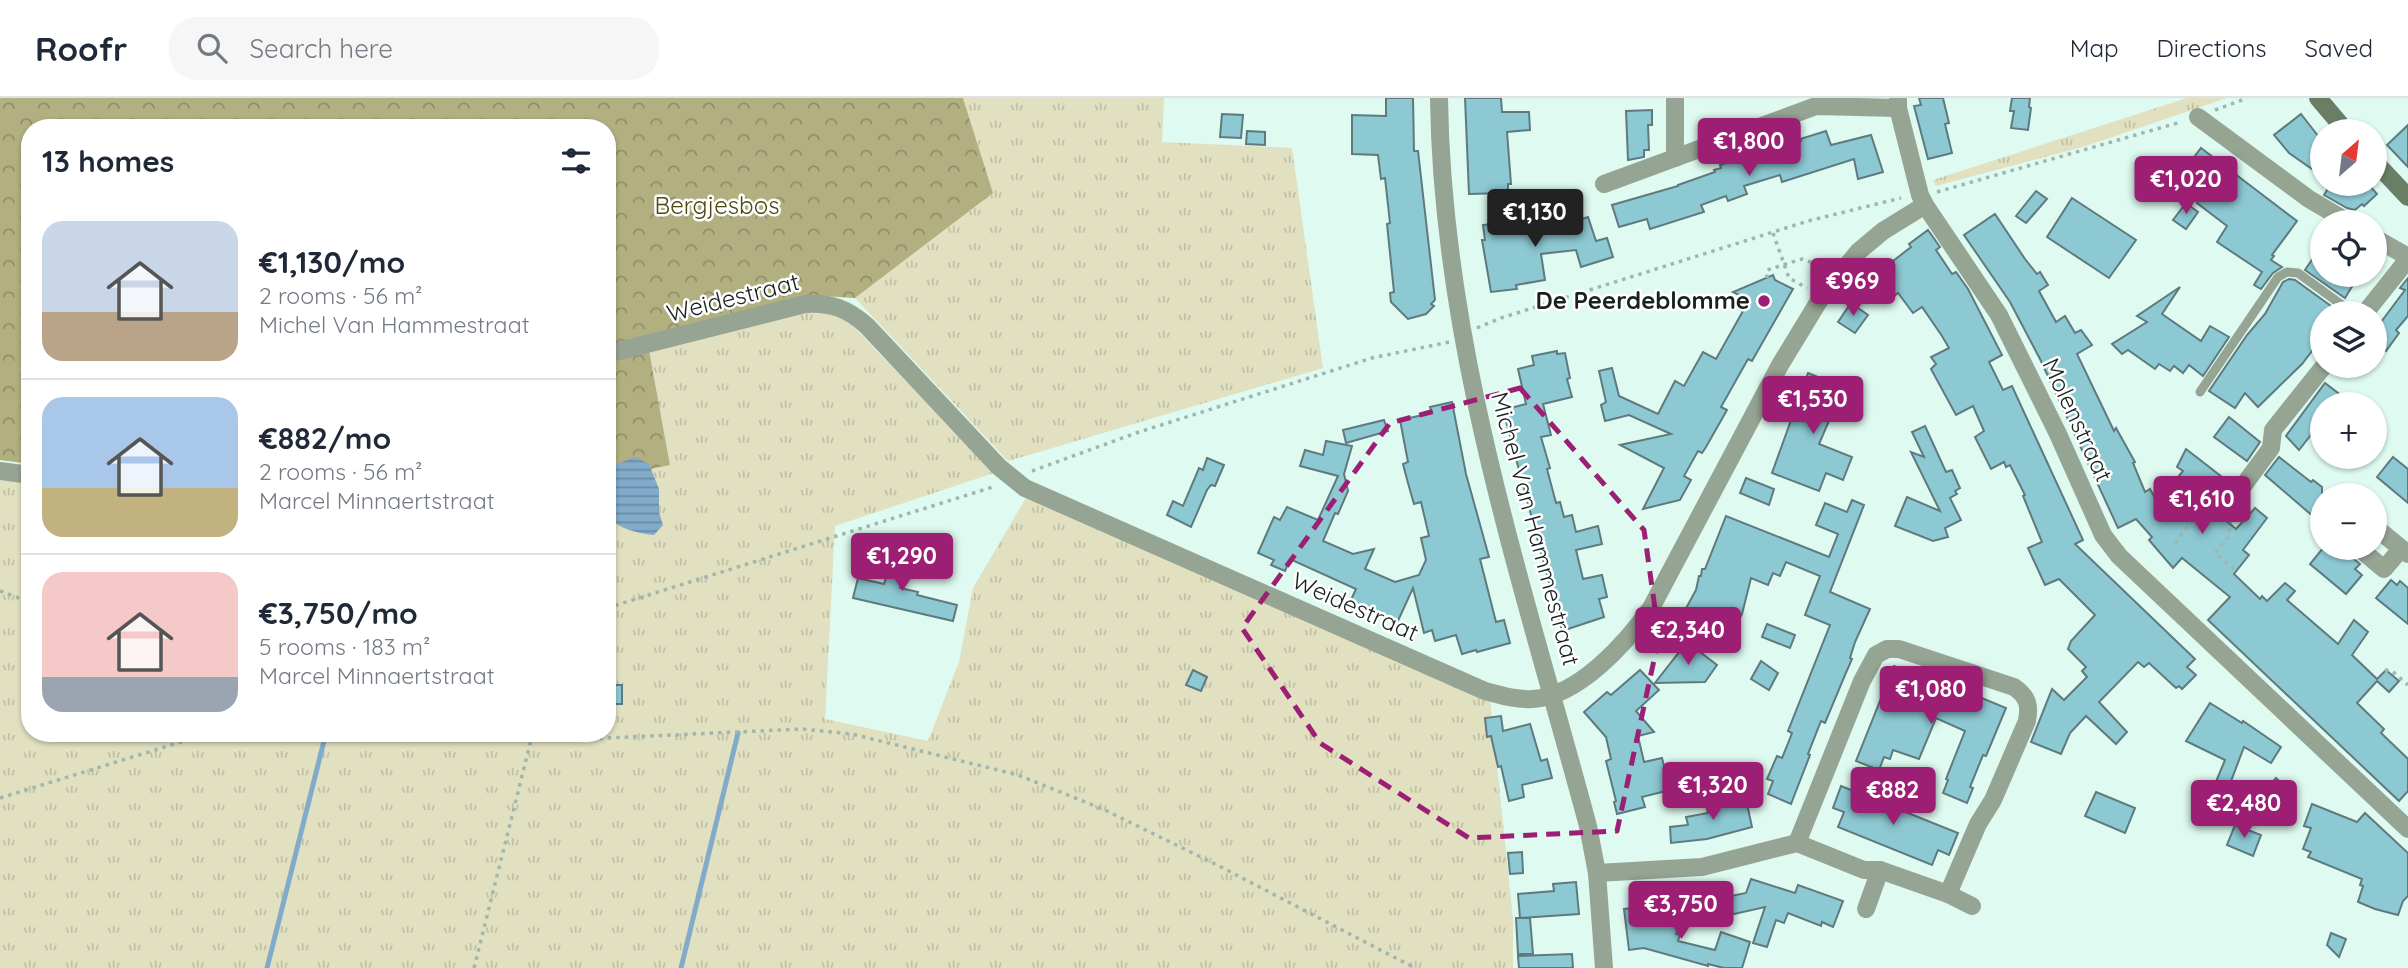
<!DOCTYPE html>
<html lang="en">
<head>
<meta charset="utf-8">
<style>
	:root { --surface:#fff; --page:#f6f6f7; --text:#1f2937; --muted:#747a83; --line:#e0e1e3; --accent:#9c1f74 }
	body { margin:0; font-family:Quicksand,sans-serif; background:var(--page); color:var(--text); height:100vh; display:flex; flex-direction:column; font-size:26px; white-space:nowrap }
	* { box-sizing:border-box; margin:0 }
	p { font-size:23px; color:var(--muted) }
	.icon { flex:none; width:38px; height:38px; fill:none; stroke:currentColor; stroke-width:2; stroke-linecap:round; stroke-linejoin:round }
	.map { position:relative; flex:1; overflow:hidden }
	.details { position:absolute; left:21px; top:21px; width:595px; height:623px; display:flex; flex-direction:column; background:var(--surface); border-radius:28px; box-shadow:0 2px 5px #0004 }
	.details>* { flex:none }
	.needle { width:46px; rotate:28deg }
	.controls { position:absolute; left:2310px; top:21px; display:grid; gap:14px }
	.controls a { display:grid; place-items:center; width:77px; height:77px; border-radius:50%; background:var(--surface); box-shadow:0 2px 5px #0004; font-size:35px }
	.price { position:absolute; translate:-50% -60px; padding:0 16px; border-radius:7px; background:var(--accent); color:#fff; font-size:23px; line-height:46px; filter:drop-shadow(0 2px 4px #0008) }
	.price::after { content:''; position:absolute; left:50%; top:42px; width:21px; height:16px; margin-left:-10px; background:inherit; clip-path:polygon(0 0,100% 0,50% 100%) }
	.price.active { background:#222; color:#fff }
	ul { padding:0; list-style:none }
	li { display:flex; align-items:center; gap:21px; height:175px; padding:0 21px }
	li+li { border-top:2px solid var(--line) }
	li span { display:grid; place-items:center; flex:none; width:196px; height:140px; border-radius:21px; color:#555 }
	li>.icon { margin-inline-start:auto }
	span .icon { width:84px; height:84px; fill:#fffc; stroke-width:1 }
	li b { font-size:30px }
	h2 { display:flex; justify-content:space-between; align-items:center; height:84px; padding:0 21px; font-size:30px }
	header { display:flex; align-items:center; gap:42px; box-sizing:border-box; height:98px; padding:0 35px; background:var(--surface); border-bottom:2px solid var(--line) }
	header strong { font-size:33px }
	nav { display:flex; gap:38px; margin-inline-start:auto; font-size:24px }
	.search { width:490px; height:63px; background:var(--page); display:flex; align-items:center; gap:18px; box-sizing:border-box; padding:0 24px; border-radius:28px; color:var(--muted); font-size:26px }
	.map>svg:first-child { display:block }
</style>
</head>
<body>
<header>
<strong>Roofr</strong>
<div class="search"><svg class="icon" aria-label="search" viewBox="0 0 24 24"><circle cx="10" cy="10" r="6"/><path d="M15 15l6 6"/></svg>Search here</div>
<nav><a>Map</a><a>Directions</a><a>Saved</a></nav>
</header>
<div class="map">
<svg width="2408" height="870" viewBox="0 0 2408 870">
	<defs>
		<pattern id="grass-tufts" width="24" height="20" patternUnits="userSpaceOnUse" patternTransform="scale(1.75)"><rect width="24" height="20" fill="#e1e0c0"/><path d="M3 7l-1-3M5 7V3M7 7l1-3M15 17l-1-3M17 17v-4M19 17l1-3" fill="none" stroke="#c0c0a5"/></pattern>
		<pattern id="forest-crowns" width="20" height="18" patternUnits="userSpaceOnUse" patternTransform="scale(1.75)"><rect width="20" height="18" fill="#b2b081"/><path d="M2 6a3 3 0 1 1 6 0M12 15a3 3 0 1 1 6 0" fill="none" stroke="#908f69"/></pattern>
		<pattern id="water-rules" width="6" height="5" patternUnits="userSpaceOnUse" patternTransform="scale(1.75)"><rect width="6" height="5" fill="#82abca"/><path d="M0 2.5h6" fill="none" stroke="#698ba3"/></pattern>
	</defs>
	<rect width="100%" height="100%" fill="#defaf1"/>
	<g fill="url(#grass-tufts)">
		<polygon points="963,0 1164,0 1162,44 1292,50 1323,270 1008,363 855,200 993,95"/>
		<polygon points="2187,0 2227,0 2086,48 1936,88 1933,82"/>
		<polygon points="817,212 835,217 852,227 994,375 835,428 825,621 928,643 959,564 973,490 1026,400 1490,601 1513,821 1513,870 0,870 0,381 30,385 30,635 607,635 607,380 670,366 649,252"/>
	</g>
	<polygon fill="url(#forest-crowns)" points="0,0 963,0 993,95 855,200 805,197 649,252 670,367 607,380 607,30 30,30 30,366 0,362"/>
	<path fill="url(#water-rules)" d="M 635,359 L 649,366 L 659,391 L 659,414 L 663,427 L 654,437 C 635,435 621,431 607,419 L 609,369 Z"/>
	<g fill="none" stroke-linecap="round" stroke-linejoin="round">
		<g stroke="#82abca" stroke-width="5">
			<polyline points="267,870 326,635"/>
			<polyline points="681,870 738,635"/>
		</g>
	</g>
	<g fill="#8dc9d3" stroke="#5f7a7e" stroke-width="2">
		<polygon points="1386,0 1413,0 1414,53 1418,53 1435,202 1431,206 1434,208 1426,216 1408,221 1391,204 1390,195 1394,194 1387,126 1390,125 1385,80 1381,81 1378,57 1352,56 1352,17 1386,18"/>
		<polygon points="1465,0 1501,0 1502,14 1529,14 1530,32 1507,34 1511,86 1508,86 1508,95 1469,96"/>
		<polygon points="1919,0 1943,0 1949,25 1945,26 1952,55 1928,61 1914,8 1921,7"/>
		<polygon points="2012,0 2030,0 2029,9 2031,10 2028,32 2011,30 2014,13 2010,13"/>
		<polygon points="1652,12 1652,27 1648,27 1649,52 1644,52 1644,59 1628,62 1626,13"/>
		<polygon points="1222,16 1243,17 1241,40 1220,39"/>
		<polygon points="2301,16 2322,43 2322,78 2289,55 2274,37"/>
		<polygon points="2408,27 2408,69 2387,47"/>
		<polygon points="1247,33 1265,34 1265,47 1246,46"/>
		<polygon points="1826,33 1831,47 1871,37 1883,74 1858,81 1854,61 1782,84 1780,77 1744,88 1747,96 1728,103 1726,98 1701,107 1704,114 1650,131 1647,121 1619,129 1612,107 1678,88 1678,87 1715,74 1714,72 1721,70 1720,67 1766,51 1792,51 1791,47 1801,43 1800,41"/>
		<polygon points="2201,50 2297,123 2272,157 2274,158 2271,162 2282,169 2273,175 2261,191 2254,187 2262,174 2217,144 2227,128 2197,105 2209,89 2185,71"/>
		<polygon points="2152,62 2179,82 2162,103 2136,82"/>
		<polygon points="2331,86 2368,86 2377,96 2364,108 2362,106 2355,112 2347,110 2324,97"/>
		<polygon points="2036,93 2047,101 2026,125 2016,118"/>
		<polygon points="2072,100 2136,142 2109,180 2047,139"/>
		<polygon points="2186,105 2198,114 2186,131 2173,122"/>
		<polygon points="1995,116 2025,161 2037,176 2040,174 2048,187 2039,193 2056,224 2065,218 2075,235 2081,232 2092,247 2077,256 2114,333 2116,330 2135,364 2133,365 2145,394 2150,391 2166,420 2187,396 2174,384 2183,373 2177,369 2186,351 2222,379 2203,403 2236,431 2255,410 2267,420 2243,452 2249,457 2234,476 2260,501 2262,498 2267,503 2285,485 2295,493 2287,502 2338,546 2354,522 2368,534 2352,557 2377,581 2386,572 2399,583 2389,594 2377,583 2357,605 2384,631 2381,635 2408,661 2408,693 2399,703 2208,522 2230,499 2182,460 2173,470 2149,442 2152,439 2136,421 2118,430 2040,261 2010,204 1964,137"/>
		<polygon points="1547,118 1549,132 1588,119 1596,143 1607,140 1613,159 1581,169 1576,152 1541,156 1545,182 1516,187 1517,191 1491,194 1482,142 1485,142 1483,127"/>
		<polygon points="1928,132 1940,149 1936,152 1952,176 1956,174 1968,191 2002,257 1989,264 2003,292 2012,288 2017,299 2083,442 2075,446 2195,561 2187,569 2196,577 2182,591 2179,588 2176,590 2149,565 2144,569 2138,564 2099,604 2127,634 2116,646 2086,618 2070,635 2061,656 2031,644 2052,591 2064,602 2087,579 2082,573 2086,569 2068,551 2071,543 2095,517 2059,481 2045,487 2028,450 2042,444 2023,398 2025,397 2010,367 2006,369 2004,364 1991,371 1975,339 1984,333 1973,308 1956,317 1931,271 1936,266 1931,259 1949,250 1942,238 1922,209 1913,215 1898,195 1888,203 1870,181 1911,149 1909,146"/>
		<polygon points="2322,147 2322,177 2359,177 2345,200 2305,172"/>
		<polygon points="1773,177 1775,182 1793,191 1752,263 1748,261 1721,309 1727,312 1706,349 1702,355 1698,353 1684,378 1691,382 1680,402 1643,411 1664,370 1620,347 1671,336 1629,317 1605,323 1601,307 1606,304 1599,273 1612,270 1619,298 1658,316 1675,283 1684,288 1703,254 1716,261 1743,213 1737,210 1743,199 1733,194"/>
		<polygon points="2408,180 2408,218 2396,232 2399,235 2386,253 2375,244 2375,221 2376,219 2381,224 2405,192 2400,190"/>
		<polygon points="2289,181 2295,182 2338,213 2336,215 2322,215 2322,240 2302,266 2258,309 2245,295 2235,310 2209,293 2247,237 2265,216 2283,184"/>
		<polygon points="2180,189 2162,216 2201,243 2210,228 2229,239 2203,278 2189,267 2183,275 2174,268 2170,273 2159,266 2155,271 2128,252 2122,256 2112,246 2147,224 2137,218"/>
		<polygon points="1851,205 1868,217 1855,235 1838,224"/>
		<polygon points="1557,253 1557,256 1565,255 1570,280 1567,281 1572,299 1543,306 1551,337 1541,339 1550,370 1547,371 1556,405 1560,404 1564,419 1572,417 1576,434 1598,428 1602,446 1576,452 1583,481 1602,477 1607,499 1599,501 1604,519 1562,533 1503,312 1526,306 1518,271 1534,267 1532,258"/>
		<polygon points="1808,275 1850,292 1838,321 1831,318 1819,346 1852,359 1843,382 1826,375 1819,393 1772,375"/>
		<polygon points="2325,285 2342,298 2335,306 2322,306 2322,323 2299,352 2286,338"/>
		<polygon points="1452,304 1466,376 1489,459 1480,461 1496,524 1504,522 1510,545 1477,554 1476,552 1462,556 1456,537 1435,543 1432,532 1424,535 1413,490 1397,525 1350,504 1356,491 1290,461 1285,473 1271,467 1274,462 1258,455 1274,419 1280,422 1287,409 1318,422 1338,378 1300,368 1305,352 1323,357 1326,343 1352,348 1344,376 1348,393 1338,416 1335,415 1323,443 1353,456 1374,451 1365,471 1395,484 1419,477 1426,462 1421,440 1429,438 1421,404 1414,406 1408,385 1403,366 1408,364 1400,322 1432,315 1430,309"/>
		<polygon points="2229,319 2260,344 2247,363 2214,339"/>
		<polygon points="1384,322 1388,333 1346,345 1343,332"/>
		<polygon points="1925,328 1946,374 1952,372 1960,390 1955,393 1957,396 1950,400 1961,422 1945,430 1948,439 1933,443 1895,428 1907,399 1940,413 1911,354 1924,359 1912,334"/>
		<polygon points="2279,359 2311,384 2313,382 2322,389 2322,426 2265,377"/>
		<polygon points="2393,359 2408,371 2408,405 2377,379"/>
		<polygon points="1207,360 1224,367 1215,388 1211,387 1207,392 1191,429 1167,417 1173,403 1183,408 1199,370 1203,372"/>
		<polygon points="1746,380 1774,391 1769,407 1740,395"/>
		<polygon points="1852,402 1864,407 1830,494 1870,511 1855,544 1850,560 1852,561 1845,577 1825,625 1821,623 1808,656 1810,657 1791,706 1768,696 1773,683 1767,681 1777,658 1782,660 1787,648 1792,635 1788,633 1830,527 1805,517 1820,478 1786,464 1780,478 1773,475 1768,487 1751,480 1742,516 1735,528 1710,519 1701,537 1678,525 1696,492 1699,478 1701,478 1702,471 1705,471 1726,418 1829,459 1838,436 1816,427 1825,405 1847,414"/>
		<polygon points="2323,450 2340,450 2360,466 2355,471 2362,477 2346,496 2310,466"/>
		<polygon points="897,454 910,458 900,490 918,494 917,497 957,507 953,523 853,500 858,480 884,486 893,458 896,458"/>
		<polygon points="2391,482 2397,487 2400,483 2408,490 2408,526 2376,500"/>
		<polygon points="1767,526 1795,537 1790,550 1762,539"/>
		<polygon points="1687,544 1717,567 1705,584 1655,585"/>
		<polygon points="1761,563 1778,575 1769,592 1751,581"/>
		<polygon points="1894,568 1941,587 1943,584 2006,610 1986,658 1983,657 1970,689 1973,690 1967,705 1943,695 1948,682 1946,681 1965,633 1936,620 1919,661 1893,652 1890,661 1884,659 1879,672 1856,663"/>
		<polygon points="1193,572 1207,579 1201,593 1186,587"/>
		<polygon points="1640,572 1659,592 1636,613 1654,634 1638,638 1644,664 1662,660 1665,672 1692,669 1694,686 1642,699 1645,709 1617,716 1614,704 1616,703 1606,663 1611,661 1606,639 1584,614 1607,594 1611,597"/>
		<rect x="608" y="587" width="14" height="19"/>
		<polygon points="2210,605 2242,625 2243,623 2281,649 2271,665 2244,649 2228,691 2215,686 2225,662 2186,643"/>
		<polygon points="1501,618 1503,633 1530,626 1541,663 1547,661 1552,680 1522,687 1524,699 1509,703 1501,668 1498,669 1491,638 1487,639 1485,620"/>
		<polygon points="2276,680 2294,697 2277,714 2260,698"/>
		<polygon points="1841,688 1958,735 1949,757 1938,752 1932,767 1838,729 1844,714 1833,710"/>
		<polygon points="2096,694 2135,710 2125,735 2085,718"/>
		<polygon points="1719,698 1721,706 1732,703 1733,709 1747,706 1752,729 1707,741 1671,745 1670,729 1688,727 1686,719 1708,715 1705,702"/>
		<polygon points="2312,706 2357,724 2365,715 2408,755 2408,798 2403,803 2398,817 2375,811 2358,804 2363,788 2360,787 2362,781 2308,759 2311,754 2303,751 2311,730 2304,728"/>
		<polygon points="2235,727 2261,737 2253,758 2227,747"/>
		<polygon points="1522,754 1523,775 1510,776 1508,755"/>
		<polygon points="1751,781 1795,795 1798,787 1843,803 1833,829 1822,824 1821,828 1788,815 1784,825 1776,822 1767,849 1753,845 1765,809 1725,818 1721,800 1746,795"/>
		<polygon points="1576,784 1579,816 1520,820 1518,796 1554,793 1553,786"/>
		<polygon points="1646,809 1647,820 1682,816 1676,836 1680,837 1678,843 1715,852 1721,834 1750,844 1742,870 1724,870 1708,866 1708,868 1644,850 1629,852 1624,811"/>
		<polygon points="1516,820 1530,820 1533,856 1518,856"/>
		<polygon points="2331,835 2346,841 2339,859 2327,847"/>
		<polygon points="1572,856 1573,870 1519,870 1518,858"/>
	</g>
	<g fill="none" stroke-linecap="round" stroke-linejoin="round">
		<g stroke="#a0b6af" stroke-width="3.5" stroke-dasharray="3.5 5" stroke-linecap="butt">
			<polyline points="2215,12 2247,0"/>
			<polyline points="1937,94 2181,24"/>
			<polyline points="1773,135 1789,180 1807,190"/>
			<polyline points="1767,180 1767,172 1802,161 1824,169"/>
			<polyline points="1477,230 1501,220 1808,123 1901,100"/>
			<polyline points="1032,373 1136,335 1372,260 1449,244"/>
			<polyline points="2175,445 2206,404 2219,409 2232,408"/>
			<polyline points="2234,471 2215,455 2229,438 2232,408 2235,403"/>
			<polyline points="0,493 30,504"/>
			<polyline points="607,510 996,388"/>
			<polyline points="2385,572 2392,573 2408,587"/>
			<polyline points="498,635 531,642 563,642 802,631 852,636 1018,677 1105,712 1223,770 1415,870"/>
			<polyline points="0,700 210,635"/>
			<polyline points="474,870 531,642"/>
		</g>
		<polyline stroke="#96a493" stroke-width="9" points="2200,294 2278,179 2287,174 2298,175 2353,215"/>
		<g stroke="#96a493" stroke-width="18">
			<path d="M 1439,0 C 1442,250 1524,489 1588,728 L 1597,775 L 1604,870"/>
			<polyline points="1675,0 1675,60"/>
			<polyline points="1898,0 1898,10 1920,97 1925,107 1999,217 2058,336 2103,437 2119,458 2408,731"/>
			<polyline points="2198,19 2309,101 2348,124"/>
			<polyline points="1604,86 1816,8 1898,10"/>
			<polyline points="2375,140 2408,159"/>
			<polyline points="2365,215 2408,161"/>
			<path d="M 607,256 L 805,206 C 831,204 848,211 867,228 L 999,369 L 1025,390 L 1485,593 C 1500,597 1516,602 1533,601 C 1579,598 1626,545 1651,510 L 1780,267 L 1822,198 L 1858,154 L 1883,133 L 1925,107"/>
			<polyline points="0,373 30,377"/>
			<polyline points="2243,388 2271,350 2273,332 2324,268"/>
			<polyline points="2375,429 2408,456"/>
			<polyline points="2359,450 2384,471 2401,451"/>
			<path d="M 1797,745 L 1862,583 L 1876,557 L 1887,551 L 1899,551 L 2014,589 C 2028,599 2030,607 2027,623 L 1993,702 L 1978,726 L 1948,796"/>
			<polyline points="1597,775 1702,769 1797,745 1864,772 1880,772 1948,796 1972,808"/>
			<polyline points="1866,811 1880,772"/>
		</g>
		<g stroke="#6a7e66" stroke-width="18">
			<polyline points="2318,0 2346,33"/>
			<polyline points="2375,64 2408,99"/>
		</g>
	</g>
	<path fill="none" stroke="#9c1f74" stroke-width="5" stroke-dasharray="14 9" stroke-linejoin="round" d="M 1520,290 L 1644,432 L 1659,539 L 1617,733 L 1469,740 L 1320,645 L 1242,530 L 1390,325 Z"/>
	<circle fill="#9c1f74" stroke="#fff" stroke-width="2.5" cx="1764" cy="203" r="7"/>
	<g text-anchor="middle" stroke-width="5" stroke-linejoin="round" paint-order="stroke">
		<g font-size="24" fill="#4c480f" stroke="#fff">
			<text x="717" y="116">Bergjesbos</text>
		</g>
		<g font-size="24" fill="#18221f" stroke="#fff">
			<text transform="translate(733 200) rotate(-14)" y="8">Weidestraat</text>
			<text transform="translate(2077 322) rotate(65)" y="8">Molenstraat</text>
			<text transform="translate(1535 431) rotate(75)" y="8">Michel Van Hammestraat</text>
			<text transform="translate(1355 509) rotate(24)" y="8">Weidestraat</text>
		</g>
		<g font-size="24" font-weight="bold" fill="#18221f" stroke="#fff" text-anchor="end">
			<text x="1750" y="211">De Peerdeblomme</text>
		</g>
	</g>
</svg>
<div class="controls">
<a><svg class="needle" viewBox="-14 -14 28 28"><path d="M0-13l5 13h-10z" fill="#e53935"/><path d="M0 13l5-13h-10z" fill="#747a83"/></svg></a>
<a><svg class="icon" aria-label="locate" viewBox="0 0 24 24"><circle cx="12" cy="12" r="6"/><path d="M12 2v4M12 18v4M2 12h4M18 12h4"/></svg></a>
<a><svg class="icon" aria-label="layers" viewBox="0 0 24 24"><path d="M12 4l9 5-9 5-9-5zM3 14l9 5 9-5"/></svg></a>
<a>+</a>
<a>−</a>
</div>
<b class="price" style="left:1749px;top:80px">€1,800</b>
<b class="price" style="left:2186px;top:118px">€1,020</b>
<b class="price active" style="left:1535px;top:151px">€1,130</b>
<b class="price" style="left:1853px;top:220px">€969</b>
<b class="price" style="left:1813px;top:338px">€1,530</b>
<b class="price" style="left:2202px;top:438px">€1,610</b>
<b class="price" style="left:902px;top:495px">€1,290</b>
<b class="price" style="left:1688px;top:569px">€2,340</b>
<b class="price" style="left:1931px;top:628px">€1,080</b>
<b class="price" style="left:1713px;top:724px">€1,320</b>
<b class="price" style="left:1893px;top:729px">€882</b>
<b class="price" style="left:2244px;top:742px">€2,480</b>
<b class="price" style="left:1681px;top:843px">€3,750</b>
<section class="details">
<h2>13 homes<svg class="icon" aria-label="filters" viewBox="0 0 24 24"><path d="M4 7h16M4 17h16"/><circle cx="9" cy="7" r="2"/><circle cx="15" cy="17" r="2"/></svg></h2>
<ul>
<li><span style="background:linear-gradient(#c9d6e8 65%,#b9a48a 0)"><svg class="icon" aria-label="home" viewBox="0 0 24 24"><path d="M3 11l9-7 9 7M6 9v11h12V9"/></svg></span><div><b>€1,130/mo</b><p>2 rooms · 56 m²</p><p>Michel Van Hammestraat</p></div></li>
<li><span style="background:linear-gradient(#a9c7e8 65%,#c2b280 0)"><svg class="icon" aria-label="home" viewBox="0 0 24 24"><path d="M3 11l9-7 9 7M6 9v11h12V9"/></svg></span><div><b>€882/mo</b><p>2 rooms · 56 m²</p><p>Marcel Minnaertstraat</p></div></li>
<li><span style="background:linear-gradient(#f6c9c9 75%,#9aa5b1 0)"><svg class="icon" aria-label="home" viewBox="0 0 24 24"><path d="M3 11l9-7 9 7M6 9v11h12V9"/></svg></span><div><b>€3,750/mo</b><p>5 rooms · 183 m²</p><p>Marcel Minnaertstraat</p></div></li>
</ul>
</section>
</div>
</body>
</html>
